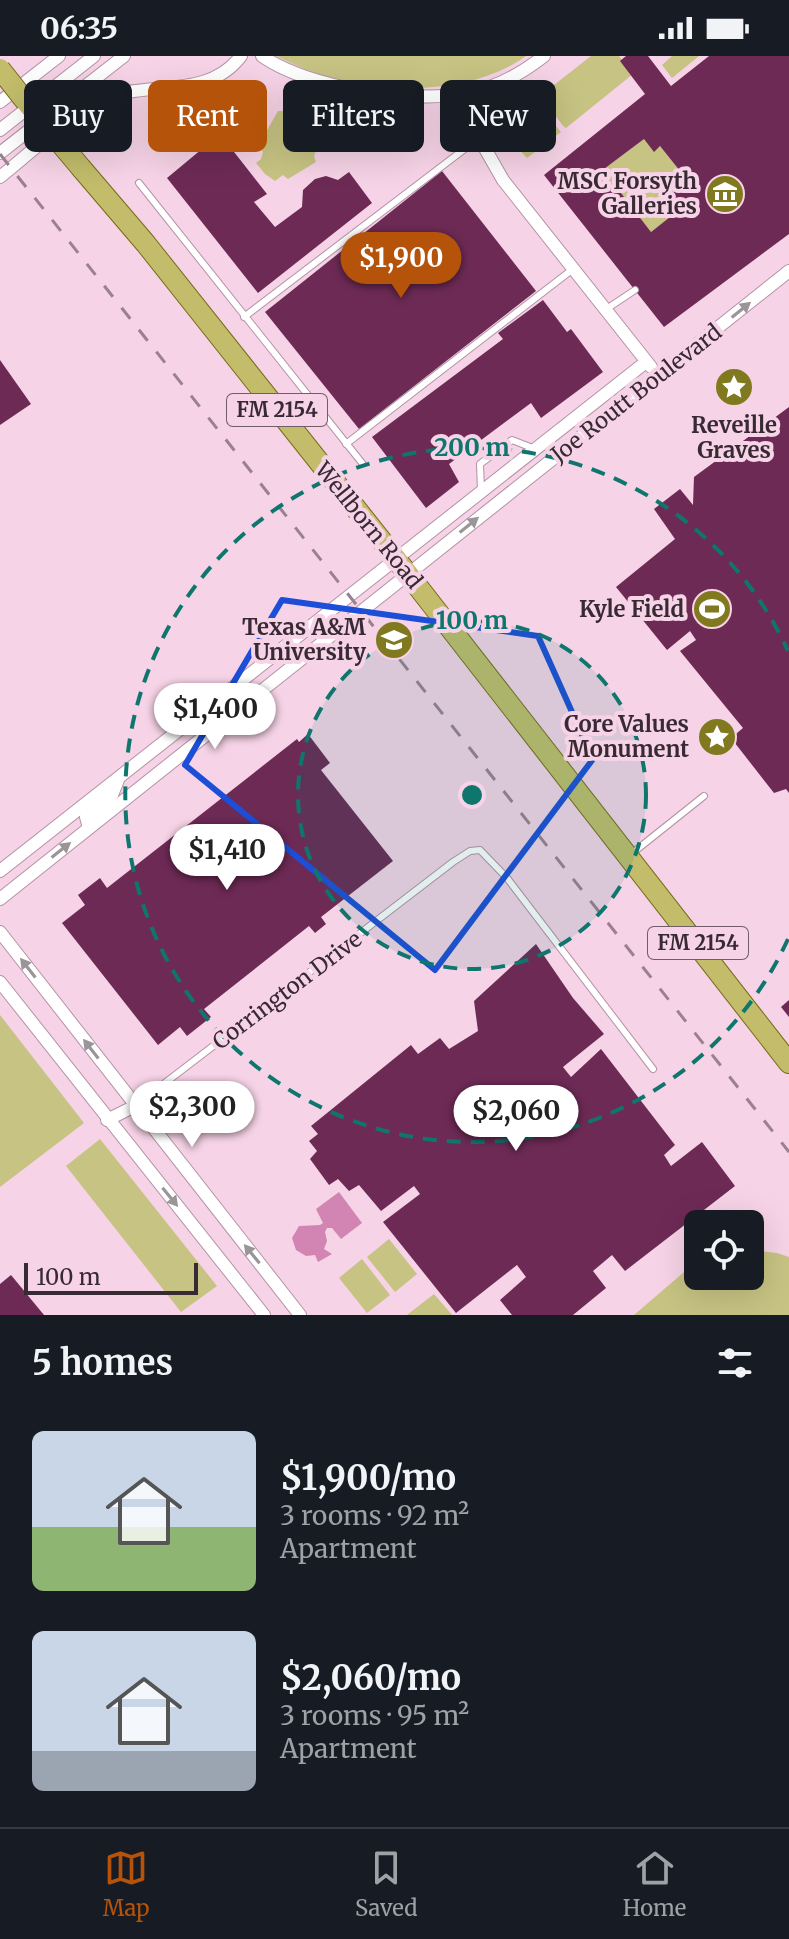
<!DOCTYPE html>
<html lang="en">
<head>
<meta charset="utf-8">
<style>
	:root { --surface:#171b24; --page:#242831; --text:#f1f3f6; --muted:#9ea1a6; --line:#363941; --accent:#b45309 }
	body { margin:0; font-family:Merriweather,serif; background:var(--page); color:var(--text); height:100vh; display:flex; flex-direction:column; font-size:30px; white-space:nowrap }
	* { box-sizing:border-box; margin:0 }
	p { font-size:26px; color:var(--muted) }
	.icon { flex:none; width:44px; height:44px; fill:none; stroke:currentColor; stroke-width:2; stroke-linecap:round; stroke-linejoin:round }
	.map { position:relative; height:1259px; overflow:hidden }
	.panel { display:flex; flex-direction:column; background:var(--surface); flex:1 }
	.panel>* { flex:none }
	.banner { position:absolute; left:24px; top:24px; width:742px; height:72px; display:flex; gap:16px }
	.fabs { position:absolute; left:684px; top:1154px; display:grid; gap:16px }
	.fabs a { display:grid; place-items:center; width:80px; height:80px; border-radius:12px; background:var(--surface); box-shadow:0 8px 32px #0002; font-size:40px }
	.scale { position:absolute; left:24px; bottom:20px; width:174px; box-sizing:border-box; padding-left:8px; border:4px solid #372a32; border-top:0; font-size:22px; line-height:28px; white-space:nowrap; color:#372a32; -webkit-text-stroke:6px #f6d3e6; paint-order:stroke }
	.price { position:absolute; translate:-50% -68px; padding:0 18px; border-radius:28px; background:#fff; color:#222; font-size:26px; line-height:52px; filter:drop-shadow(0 2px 4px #0008) }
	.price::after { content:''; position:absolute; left:50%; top:48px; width:24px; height:18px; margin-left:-12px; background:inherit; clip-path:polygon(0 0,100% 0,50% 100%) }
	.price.current { background:var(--accent); color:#fff }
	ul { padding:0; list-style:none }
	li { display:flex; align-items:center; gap:24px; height:200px; padding:0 32px }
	li span { display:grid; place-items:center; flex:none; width:224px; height:160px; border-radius:12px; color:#555 }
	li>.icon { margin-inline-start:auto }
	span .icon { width:96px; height:96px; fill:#fffc; stroke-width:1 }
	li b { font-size:34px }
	h2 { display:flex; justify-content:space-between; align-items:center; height:96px; padding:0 32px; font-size:34px }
	.chip { padding:0 28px; border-radius:12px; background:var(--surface); box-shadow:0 8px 32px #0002; font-size:28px; line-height:72px }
	.chip.current { background:var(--accent); color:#fff }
	.status { display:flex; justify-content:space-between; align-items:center; height:56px; padding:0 40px; background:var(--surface); direction:ltr }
	.status svg { height:22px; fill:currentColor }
	.dock { display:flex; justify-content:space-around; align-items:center; height:112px; border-top:2px solid var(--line); background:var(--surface); font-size:22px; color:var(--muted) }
	.dock a { display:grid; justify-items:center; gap:4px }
	.dock .current { color:var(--accent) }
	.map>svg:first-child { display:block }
</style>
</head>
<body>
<div class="status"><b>06:35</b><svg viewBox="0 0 49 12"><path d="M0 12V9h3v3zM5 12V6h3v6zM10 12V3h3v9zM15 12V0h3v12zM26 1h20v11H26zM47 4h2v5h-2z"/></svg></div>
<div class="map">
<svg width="789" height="1259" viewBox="0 0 789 1259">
	<rect width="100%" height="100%" fill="#f6d3e6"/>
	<g fill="#c7c383">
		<path d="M 277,0 L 526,0 C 461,47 345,38 277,0 Z"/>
		<polygon points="591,0 619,0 633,18 566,72 564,71 540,40"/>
		<polygon points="672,0 699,0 672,22 662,9"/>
		<polygon points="534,43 561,76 527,102 512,86 503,61"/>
		<path d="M 278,55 C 299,55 314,64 320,85 L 314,100 L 316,106 L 288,123 L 283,119 L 275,125 L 265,118 L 256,107 L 261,103 L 263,96 L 258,90 Z"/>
		<polygon points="644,83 654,95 660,90 688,125 660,147 670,161 651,176 614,129 607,134 596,119"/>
		<polygon points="0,959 84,1067 0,1131"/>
		<polygon points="100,1083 217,1230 181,1256 66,1110"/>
		<polygon points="389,1183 417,1218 395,1236 367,1201"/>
		<polygon points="750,1194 777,1197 789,1201 789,1259 634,1259 698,1204 698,1220 750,1220"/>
		<polygon points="362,1203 390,1239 367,1257 339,1222"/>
		<polygon points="434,1238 452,1259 407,1259"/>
	</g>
	<polygon fill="#d285b2" points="339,1136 362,1167 341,1183 332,1172 327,1172 325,1176 327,1185 324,1193 332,1198 318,1206 315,1199 306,1200 296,1194 292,1182 299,1170 320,1169 323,1167 316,1153"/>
	<g fill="#6d2a55" fill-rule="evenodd">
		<path d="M 626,0 L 648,0 L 671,30 L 709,0 L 789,0 L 789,178 L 664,271 L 544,119 L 645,38 L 620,5 ZM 644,83 L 654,96 L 660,90 L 688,125 L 659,147 L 670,161 L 651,176 L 614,128 L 607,134 L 596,119 Z"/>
		<polygon points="220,78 267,138 254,146 275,171 302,151 303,134 315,123 326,120 338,124 349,116 372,147 258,237 167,122"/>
		<polygon points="442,115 536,235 359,373 265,256"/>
		<polygon points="543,244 567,276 571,273 603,316 541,362 531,347 449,408 459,426 426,452 372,381 503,283 498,277"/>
		<polygon points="0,304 31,348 0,369"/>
		<polygon points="789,351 789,737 786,733 774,737 731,682 743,672 680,595 696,584 690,575 667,594 616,531 675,483 654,453 680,433 693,449 694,421"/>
		<polygon points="308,678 330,707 321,714 393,805 321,861 326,868 315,877 309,870 204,953 211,961 187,980 180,971 158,989 62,867 85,849 78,839 100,822 107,832 297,683 299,686"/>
		<polygon points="536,888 573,942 604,978 563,1011 571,1021 601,993 675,1089 664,1099 671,1110 702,1086 735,1130 625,1215 612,1199 593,1215 606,1232 573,1259 512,1259 500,1244 526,1221 517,1209 456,1257 383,1166 420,1138 414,1130 381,1155 359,1129 349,1135 338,1123 329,1129 310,1103 317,1095 309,1085 318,1078 311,1070 411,989 418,998 440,982 449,993 478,975 474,945"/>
		<polygon points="789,944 789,961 781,951"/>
		<polygon points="11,1219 44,1259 0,1259 0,1228"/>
	</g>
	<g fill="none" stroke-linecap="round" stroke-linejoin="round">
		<g stroke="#b393a5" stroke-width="8">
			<g id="lane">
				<polyline points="139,127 362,407"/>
				<polyline points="605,254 635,234"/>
				<polyline points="244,261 479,82"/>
				<polyline points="346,388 573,213"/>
				<polyline points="481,435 480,408 512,384 535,393"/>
				<polyline points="630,799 704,740"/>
				<polyline points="135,1050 453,806 470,795 480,794 507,822 653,1013"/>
			</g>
		</g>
		<g stroke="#b393a5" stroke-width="14">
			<g id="street">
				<path d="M 262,0 C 308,32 412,48 467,37 C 496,32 521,18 544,0"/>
				<polyline points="469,37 479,82 503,124 651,311"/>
				<polyline points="0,46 59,0"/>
				<polyline points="0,74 94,0"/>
				<polyline points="0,97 124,0"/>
				<path d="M 0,121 C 36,93 83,44 128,36 C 168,29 213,37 241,0"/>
				<polyline points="89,772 86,761 112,739 118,724"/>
				<polyline points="0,815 646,306"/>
				<polyline points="0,843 789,215"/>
				<polyline points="0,876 300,1259"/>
				<polyline points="0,926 264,1259"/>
				<polyline points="107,1064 135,1050"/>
			</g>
		</g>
		<g stroke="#776c17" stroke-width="22">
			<g id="primary">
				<polyline points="23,42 50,75"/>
				<polyline points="82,113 146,188 408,518 789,1007"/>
			</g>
		</g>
		<use href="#lane" stroke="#fff" stroke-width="6"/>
		<use href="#street" stroke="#fff" stroke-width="12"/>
		<use href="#primary" stroke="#c2bc6b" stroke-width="20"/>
		<polyline stroke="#9a818f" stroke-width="3" stroke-dasharray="14 14" stroke-linecap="butt" points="0,98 789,1096"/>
		<g stroke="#776c17" stroke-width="22" stroke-linecap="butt">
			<g id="primary-bridge">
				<polyline points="0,13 23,42"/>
				<polyline points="50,75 82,113"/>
			</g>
		</g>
		<use href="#primary-bridge" stroke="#c2bc6b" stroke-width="20"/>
	</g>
	<defs><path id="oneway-solid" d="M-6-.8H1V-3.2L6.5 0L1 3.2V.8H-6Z" transform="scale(2)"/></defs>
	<g fill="#9b9498">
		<use href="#oneway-solid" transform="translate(741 254) rotate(-39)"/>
		<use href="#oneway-solid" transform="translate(469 469) rotate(-39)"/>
		<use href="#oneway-solid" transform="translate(61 794) rotate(-38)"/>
		<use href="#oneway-solid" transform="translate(28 912) rotate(-128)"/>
		<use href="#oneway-solid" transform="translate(91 993) rotate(-128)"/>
		<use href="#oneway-solid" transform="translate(170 1141) rotate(51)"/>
		<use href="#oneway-solid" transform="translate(252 1198) rotate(-129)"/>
	</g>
	<path fill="none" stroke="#1d4ed8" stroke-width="6" stroke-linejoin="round" d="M 282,544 L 538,580 L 593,703 L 435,914 L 185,709 Z"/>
	<circle cx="472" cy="739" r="174" fill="#0f766e" fill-opacity=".12"/>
	<g fill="none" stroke="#0f766e" stroke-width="4" stroke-dasharray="14 10">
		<circle cx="472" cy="739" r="174"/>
		<path d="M788 883A347 347 0 1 1 788 595"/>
	</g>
	<defs>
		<g id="museum-disc" transform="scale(2)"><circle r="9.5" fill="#81791f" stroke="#f6d3e6"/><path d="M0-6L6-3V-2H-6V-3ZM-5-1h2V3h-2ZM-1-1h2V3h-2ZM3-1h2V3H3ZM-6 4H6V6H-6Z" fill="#fff"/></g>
		<g id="sight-disc" transform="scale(2)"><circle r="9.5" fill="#81791f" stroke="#f6d3e6"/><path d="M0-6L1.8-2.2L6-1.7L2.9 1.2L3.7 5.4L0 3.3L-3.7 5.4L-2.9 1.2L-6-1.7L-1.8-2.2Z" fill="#fff"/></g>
		<g id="stadium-disc" transform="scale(2)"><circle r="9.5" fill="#81791f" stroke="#f6d3e6"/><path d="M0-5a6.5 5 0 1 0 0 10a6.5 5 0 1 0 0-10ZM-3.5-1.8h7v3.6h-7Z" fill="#fff"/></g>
		<g id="university-disc" transform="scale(2)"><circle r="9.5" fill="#81791f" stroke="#f6d3e6"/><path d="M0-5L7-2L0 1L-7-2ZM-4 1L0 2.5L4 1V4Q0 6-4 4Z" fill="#fff"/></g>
	</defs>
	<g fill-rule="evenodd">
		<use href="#museum-disc" x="725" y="138"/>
		<use href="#sight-disc" x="734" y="331"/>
		<use href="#stadium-disc" x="712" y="553"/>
		<use href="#university-disc" x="394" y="584"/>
		<use href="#sight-disc" x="717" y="681"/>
	</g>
	<g text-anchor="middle" stroke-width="8" stroke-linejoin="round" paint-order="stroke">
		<g fill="#f6d3e6" stroke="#705d68" stroke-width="2">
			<rect x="227" y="338" width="100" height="32" rx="6"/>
			<rect x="648" y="871" width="100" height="32" rx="6"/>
		</g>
		<g font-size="20" font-weight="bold" fill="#372a32">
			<text x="277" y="361">FM 2154</text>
			<text x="698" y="894">FM 2154</text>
		</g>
		<g font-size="22" font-weight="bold" fill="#372a32" stroke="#f6d3e6" text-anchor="end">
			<text x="697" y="133">MSC Forsyth<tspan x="697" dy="25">Galleries</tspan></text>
			<text x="734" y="377" text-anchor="middle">Reveille<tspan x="734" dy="25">Graves</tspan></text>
			<text x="684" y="561">Kyle Field</text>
			<text x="366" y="579">Texas A&amp;M<tspan x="366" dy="25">University</tspan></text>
			<text x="689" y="676">Core Values<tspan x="689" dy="25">Monument</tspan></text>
		</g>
		<g font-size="22" fill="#372a32" stroke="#f6d3e6">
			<text transform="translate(636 337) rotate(-38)" y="8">Joe Routt Boulevard</text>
			<text transform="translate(369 469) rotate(51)" y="8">Wellborn Road</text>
			<text transform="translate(287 934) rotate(-37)" y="8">Corrington Drive</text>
		</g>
	</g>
	<circle cx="472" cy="739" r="12" fill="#0f766e" stroke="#f6d3e6" stroke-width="4"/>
	<g font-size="24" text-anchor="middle" font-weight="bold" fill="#0f766e" stroke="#f6d3e6" stroke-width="8" stroke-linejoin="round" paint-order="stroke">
		<text x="472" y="400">200 m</text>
		<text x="472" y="573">100 m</text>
	</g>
</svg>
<div class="fabs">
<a><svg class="icon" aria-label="locate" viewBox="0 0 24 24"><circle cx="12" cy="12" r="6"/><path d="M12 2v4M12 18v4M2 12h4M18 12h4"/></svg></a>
</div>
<div class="scale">100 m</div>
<b class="price current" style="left:401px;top:244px">$1,900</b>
<b class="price" style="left:215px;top:695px">$1,400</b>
<b class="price" style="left:227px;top:836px">$1,410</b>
<b class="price" style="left:192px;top:1093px">$2,300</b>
<b class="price" style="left:516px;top:1097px">$2,060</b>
<div class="banner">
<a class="chip">Buy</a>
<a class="chip current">Rent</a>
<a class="chip">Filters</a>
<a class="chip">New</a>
</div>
</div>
<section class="panel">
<h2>5 homes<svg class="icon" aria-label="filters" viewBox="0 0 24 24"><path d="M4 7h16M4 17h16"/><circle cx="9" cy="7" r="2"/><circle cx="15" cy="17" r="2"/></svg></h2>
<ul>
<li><span style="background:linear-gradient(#c9d6e8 60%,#8fb573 0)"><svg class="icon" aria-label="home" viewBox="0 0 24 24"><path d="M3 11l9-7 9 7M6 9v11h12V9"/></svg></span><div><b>$1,900/mo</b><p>3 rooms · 92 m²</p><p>Apartment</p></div></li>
<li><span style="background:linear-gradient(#c9d6e8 75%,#9aa5b1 0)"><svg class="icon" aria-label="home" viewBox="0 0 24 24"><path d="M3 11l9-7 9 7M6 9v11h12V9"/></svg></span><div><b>$2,060/mo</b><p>3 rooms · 95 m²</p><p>Apartment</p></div></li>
</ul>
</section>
<nav class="dock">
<a class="current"><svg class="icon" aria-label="map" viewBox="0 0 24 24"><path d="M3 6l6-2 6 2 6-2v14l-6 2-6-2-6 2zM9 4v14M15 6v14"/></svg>Map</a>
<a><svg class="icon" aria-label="saved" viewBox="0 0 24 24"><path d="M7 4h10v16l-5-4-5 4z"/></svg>Saved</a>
<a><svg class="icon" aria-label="home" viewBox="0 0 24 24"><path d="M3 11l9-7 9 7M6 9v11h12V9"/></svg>Home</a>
</nav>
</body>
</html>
